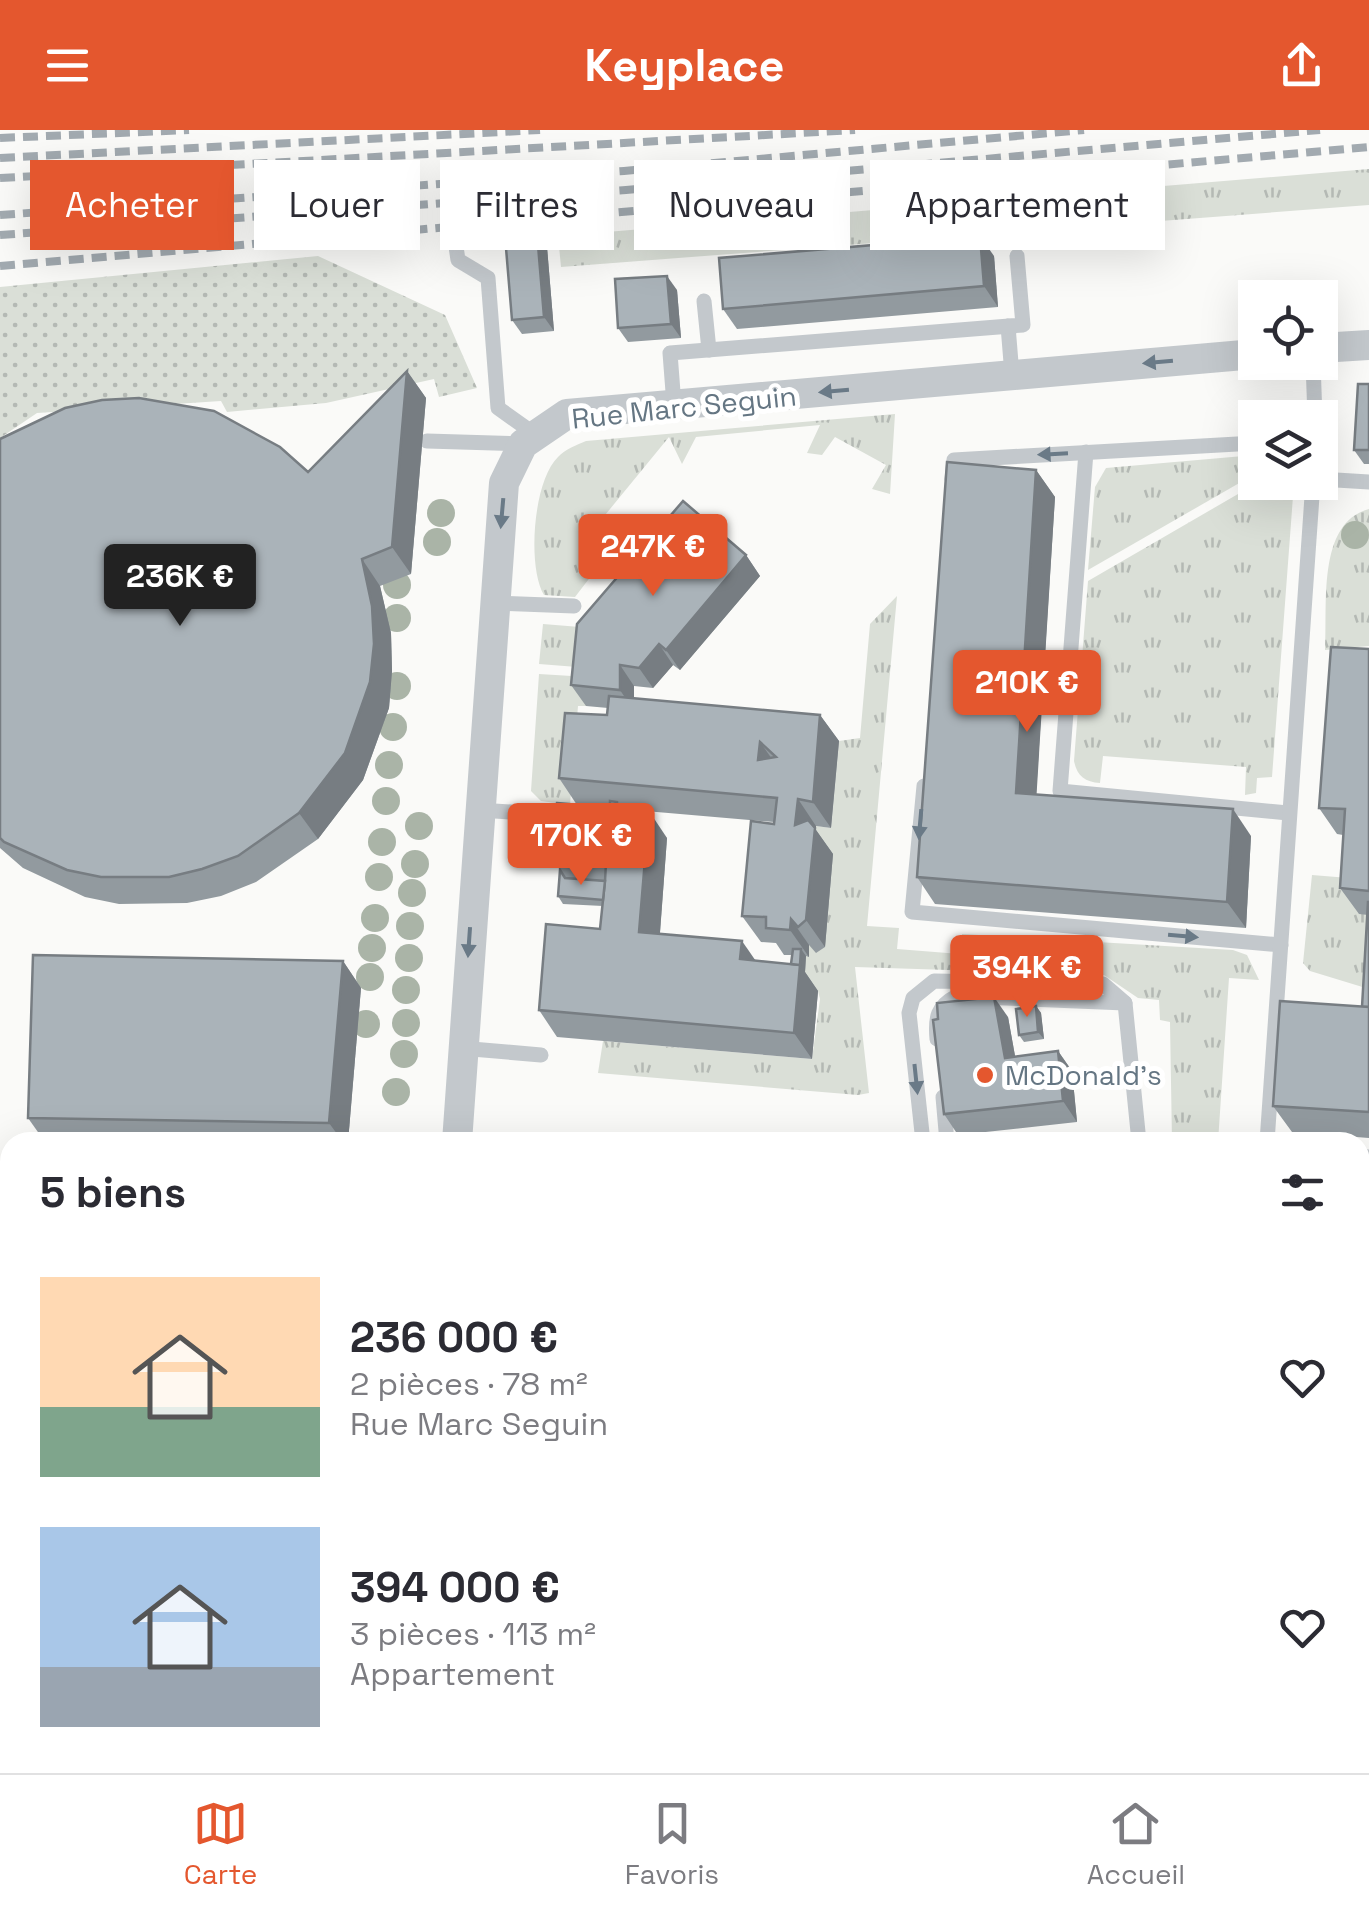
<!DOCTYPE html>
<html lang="fr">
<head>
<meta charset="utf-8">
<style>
	:root { --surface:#fff; --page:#f7f7f7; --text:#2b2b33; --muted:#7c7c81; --line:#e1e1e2; --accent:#e4572e }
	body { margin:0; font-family:"Space Grotesk",sans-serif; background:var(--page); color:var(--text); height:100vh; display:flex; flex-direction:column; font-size:38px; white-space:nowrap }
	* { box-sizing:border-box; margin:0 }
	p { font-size:32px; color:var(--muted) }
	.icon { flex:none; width:55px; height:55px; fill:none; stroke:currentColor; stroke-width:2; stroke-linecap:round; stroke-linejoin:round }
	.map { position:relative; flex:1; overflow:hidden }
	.drawer { position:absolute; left:0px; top:1002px; width:1370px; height:642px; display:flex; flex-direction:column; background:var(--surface); border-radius:30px 30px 0 0; box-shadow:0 10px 40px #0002 }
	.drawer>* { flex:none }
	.banner { position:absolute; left:30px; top:30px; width:1310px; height:90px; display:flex; gap:20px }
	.fabs { position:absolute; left:1238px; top:150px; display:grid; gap:20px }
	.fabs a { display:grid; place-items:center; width:100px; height:100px; border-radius:0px; background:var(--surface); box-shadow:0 10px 40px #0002; font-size:50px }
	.price { position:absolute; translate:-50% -85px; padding:0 22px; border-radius:10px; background:var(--accent); color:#fff; font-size:32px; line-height:65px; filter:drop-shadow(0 2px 5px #0008) }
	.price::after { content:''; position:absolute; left:50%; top:60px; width:30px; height:22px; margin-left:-15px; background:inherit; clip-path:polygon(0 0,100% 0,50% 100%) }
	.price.current { background:#222; color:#fff }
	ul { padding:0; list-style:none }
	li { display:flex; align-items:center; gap:30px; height:250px; padding:0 40px }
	li span { display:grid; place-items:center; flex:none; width:280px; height:200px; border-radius:0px; color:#555 }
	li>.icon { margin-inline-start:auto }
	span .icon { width:120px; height:120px; fill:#fffc; stroke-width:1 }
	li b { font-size:42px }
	h2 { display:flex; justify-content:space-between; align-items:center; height:120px; padding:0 40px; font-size:42px }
	.tag { padding:0 35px; border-radius:0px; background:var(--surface); box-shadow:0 10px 40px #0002; font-size:35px; line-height:90px }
	.tag.current { background:var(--accent); color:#fff }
	header { display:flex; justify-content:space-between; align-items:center; height:130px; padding:0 40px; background:var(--accent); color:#fff; font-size:45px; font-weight:600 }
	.dock { display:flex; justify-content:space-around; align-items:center; height:140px; border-top:2px solid var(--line); background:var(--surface); font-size:28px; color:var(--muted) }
	.dock a { display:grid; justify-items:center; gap:5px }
	.dock .current { color:var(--accent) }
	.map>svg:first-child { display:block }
</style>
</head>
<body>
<header><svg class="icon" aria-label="menu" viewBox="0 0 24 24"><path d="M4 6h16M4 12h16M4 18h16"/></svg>Keyplace<svg class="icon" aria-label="share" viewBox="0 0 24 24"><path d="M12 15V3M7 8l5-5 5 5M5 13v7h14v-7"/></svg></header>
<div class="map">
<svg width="1369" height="1643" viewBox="0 0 1369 1643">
	<defs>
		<pattern id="grass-tufts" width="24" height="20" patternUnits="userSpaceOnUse" patternTransform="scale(2.5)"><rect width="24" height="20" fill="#dadfd7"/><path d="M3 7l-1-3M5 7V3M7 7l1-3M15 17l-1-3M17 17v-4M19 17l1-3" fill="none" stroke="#b4b9b4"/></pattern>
		<pattern id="garden-dots" width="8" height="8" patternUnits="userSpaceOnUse" patternTransform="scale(2.5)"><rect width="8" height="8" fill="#dadfd7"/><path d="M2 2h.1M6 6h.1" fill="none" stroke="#b4b9b4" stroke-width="1.8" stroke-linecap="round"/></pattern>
	</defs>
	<rect width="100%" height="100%" fill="#fafaf8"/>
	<g fill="url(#grass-tufts)">
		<polygon points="1369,39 1369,75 561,137 558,106"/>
		<path d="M 895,284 L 890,364 L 872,359 L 886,335 L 835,307 L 822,325 L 807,323 L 820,295 L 696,307 L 682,334 L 669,307 L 583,412 L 595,441 L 575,467 L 544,465 C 527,437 533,351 558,327 C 565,319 577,315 586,311 Z"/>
		<polygon points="1255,325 1255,344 1088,440 1095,357 1106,338"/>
		<path d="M 1257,353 L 1294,353 L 1272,647 L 1257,648 L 1256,663 L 1245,665 L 1246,637 L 1103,626 L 1100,653 C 1085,652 1077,646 1074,631 L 1088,451 Z"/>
		<path d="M 1369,379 L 1369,516 L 1325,520 C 1328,477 1316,393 1369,379 Z"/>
		<polygon points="897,466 867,796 899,798 897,819 960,824 962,804 1233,820 1247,825 1259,850 1229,848 1218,1012 1172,1012 1170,892 1160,890 1159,870 1138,868 1104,845 855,837 869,963 858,965 598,943 603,911 812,929 820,869 818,861 803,860 816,696 831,698 839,611 860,608 870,494"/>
		<polygon points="543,494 580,497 577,537 539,534"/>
		<polygon points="539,544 588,547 586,576 578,576 570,675 541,671 531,661"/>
		<polygon points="1312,745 1361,749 1369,785 1369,859 1310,841 1303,833"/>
		<polygon points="895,1635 1000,1635 1003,1643 983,1639 895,1643"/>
	</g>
	<polygon fill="url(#garden-dots)" points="318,126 445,185 477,258 439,267 434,249 326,273 227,282 221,271 37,283 0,308 0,157"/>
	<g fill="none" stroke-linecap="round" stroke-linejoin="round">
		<g stroke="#b5babe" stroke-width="52">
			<g id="primary">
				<polyline points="0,1119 10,1119"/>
				<polyline points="1360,1173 1369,1173"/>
				<polyline points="0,1182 10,1182"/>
			</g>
		</g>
		<g stroke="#c3c8cc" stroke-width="15">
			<polyline points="453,96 458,130 488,148 498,278 536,305"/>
			<polyline points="1309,160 1309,168"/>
			<polyline points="704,171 709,220"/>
			<polyline points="1008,196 1012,245"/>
			<polyline points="1313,232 1315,288"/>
			<polyline points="674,275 670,223 1023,195 1017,126"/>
			<polyline points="427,311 523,314"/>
			<polyline points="1086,322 1060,661 1288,683"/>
			<polyline points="952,349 954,330 1255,313"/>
			<polyline points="1320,349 1369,352"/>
			<polyline points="494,473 574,476"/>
			<polyline points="924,656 912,782 1281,815"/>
			<polyline points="479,680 574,686"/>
			<path d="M 937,909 C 935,888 937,876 957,866 L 1125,873"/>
			<polyline points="460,918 541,925"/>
			<polyline points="943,967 947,1012"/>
			<polyline points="923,1012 909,883 913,868 934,851 1103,854 1125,873 1139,1012"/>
			<polyline points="1267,1012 1313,352"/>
			<polyline points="1360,1026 1369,1027"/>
			<polyline points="1360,1264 1369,1264"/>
			<polyline points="0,1271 10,1271"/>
			<polyline points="3,1599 4,1518"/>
		</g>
		<g stroke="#c3c8cc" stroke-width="30">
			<polyline points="1320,218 1369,215"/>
			<polyline points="457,1012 504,353 523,314 567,284 1255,224"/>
			<polyline points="1360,1591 1369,1592"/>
			<polyline points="0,1599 10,1599"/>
			<polyline points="584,1635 587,1643"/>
			<polyline points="1118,1643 1135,1635"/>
		</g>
		<use href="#primary" stroke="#fff" stroke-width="48"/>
		<g stroke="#a2aab0" stroke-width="8" stroke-dasharray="15 8" stroke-linecap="butt">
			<polyline points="0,8 189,0"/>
			<polyline points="0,28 540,0"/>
			<polyline points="0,48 855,0"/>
			<polyline points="0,85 624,41 1084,0"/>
			<polyline points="0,105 626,60 1320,0"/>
			<polyline points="0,136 1369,17"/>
		</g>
	</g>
	<g fill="#aab4a7">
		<circle cx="441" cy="383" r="14"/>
		<circle cx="1355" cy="405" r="14"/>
		<circle cx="437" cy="412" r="14"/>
		<circle cx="397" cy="455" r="14"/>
		<circle cx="397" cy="488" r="14"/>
		<circle cx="397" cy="556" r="14"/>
		<circle cx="393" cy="597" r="14"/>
		<circle cx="389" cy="635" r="14"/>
		<circle cx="386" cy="671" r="14"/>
		<circle cx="419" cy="696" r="14"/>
		<circle cx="382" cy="712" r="14"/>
		<circle cx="415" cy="734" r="14"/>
		<circle cx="379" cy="747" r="14"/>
		<circle cx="412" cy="763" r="14"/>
		<circle cx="375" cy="788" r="14"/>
		<circle cx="410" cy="796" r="14"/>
		<circle cx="372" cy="818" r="14"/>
		<circle cx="409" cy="828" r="14"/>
		<circle cx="370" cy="847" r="14"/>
		<circle cx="406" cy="860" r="14"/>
		<circle cx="406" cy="893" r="14"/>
		<circle cx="366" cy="894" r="14"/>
		<circle cx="404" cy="924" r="14"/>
		<circle cx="396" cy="962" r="14"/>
	</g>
	<g fill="#929a9f" fill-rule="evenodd">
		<polygon points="547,117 554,201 522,204 512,190"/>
		<polygon points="994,126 998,177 737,199 723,179"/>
		<polygon points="677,160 681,208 628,212 618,198"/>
		<polygon points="407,241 426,268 411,444 380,456 391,503 392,541 389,578 363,650 318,709 256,752 221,766 187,773 119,774 85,767 23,738 0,718 0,309 308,342"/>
		<polygon points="1369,254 1369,334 1364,334 1354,320"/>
		<polygon points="1036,340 1055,367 1036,664 1251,706 1246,798 935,774 917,747"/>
		<path d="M 746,425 L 760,446 L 680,540 L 673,535 L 653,558 L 634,556 L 634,568 L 820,585 L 839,611 L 831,698 L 816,696 L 816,700 L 833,724 L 825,817 L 816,823 L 809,815 L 809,827 L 806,826 L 805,842 L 818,861 L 812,929 L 557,907 L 539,880 L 600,799 L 603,776 L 563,774 L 558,766 L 560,740 L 552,728 L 577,675 L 559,648 L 607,585 L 608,578 L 586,576 L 571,555 ZM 622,679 L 774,692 L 742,786 L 761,812 L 776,813 L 784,825 L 792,825 L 791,834 L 755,830 L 660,803 L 667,708 Z"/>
		<polygon points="1369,519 1369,1008 1292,1002 1273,976 1362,877 1368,785 1359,784 1340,758 1343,705 1337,704 1319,678"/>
		<polygon points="343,831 361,858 348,1012 45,1012 28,988"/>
		<polygon points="1036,876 1041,883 1044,909 1024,912 1019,905"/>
		<polygon points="1008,887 1015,926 1058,921 1072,941 1077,992 958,1005 944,984"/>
		<rect x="1360" y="1272" width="9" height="87"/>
		<polygon points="0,1285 10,1285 10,1492 6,1492 0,1484"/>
		<polygon points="647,1635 833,1635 833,1643 666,1643 650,1640"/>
		<polygon points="1019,1635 1062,1635 1045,1643 1025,1643"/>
	</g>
	<g fill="#777d82">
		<polygon points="537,103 547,117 554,201 544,187"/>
		<polygon points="980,106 994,126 998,177 984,156"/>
		<polygon points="667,146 677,160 681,208 671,194"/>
		<polygon points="407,241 426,268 411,444 392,417"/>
		<polygon points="1036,340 1055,367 1035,689 1016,663"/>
		<polygon points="746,425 760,446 680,540 666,520"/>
		<polygon points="362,429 380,456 391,503 392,541 389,578 363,650 318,709 299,683"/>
		<polygon points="659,514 673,535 653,558 639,538"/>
		<polygon points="620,535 634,556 634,581 620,560"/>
		<polygon points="820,585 839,611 831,698 813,672"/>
		<polygon points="760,612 779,639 758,630"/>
		<polygon points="798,669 816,696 816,700 833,724 825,817 806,790 795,695"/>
		<polygon points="1233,679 1251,706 1246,798 1227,772"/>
		<polygon points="649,681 667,708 658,828 639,802"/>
		<polygon points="791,789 809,815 809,827 790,800"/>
		<polygon points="742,811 760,837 740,829"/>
		<polygon points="801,819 806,826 805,842 818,861 812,929 794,903"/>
		<polygon points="343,831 361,858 348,1012 343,1012 329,993"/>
		<polygon points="994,867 1008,887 1019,948 1005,928"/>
		<polygon points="1036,876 1041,883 1044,909 1038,902"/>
		<polygon points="1058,921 1072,941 1077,992 1063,971"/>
		<polygon points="712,1635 716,1635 722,1643 717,1643"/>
		<polygon points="823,1635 833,1635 833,1643 829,1643"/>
	</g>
	<g fill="#aab3b9" stroke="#777d82" stroke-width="2.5" fill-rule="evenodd">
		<polygon points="537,103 544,187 512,190 505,106"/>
		<polygon points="980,106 984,156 723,179 719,128"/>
		<polygon points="667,146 671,194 618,198 615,149"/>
		<polygon points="407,241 392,417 362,429 372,476 374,514 370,552 345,623 299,683 238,726 202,739 169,747 101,747 67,740 4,712 0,708 0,309 65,278 102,270 139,268 214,281 280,317 308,342"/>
		<polygon points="1358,254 1369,254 1369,320 1354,320"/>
		<polygon points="947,332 1036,340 1016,663 1233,679 1227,772 917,747"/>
		<polygon points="683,371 746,425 666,520 659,514 639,538 620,535 620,560 571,555 577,494"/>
		<polygon points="1331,517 1369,519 1369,761 1340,758 1345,679 1319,678"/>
		<path d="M 609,566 L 820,585 L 813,672 L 798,669 L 795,695 L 808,690 L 815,698 L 806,790 L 798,797 L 791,789 L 790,800 L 766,798 L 766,787 L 742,786 L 751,691 L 774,694 L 777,668 L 559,648 L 565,583 L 607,585 ZM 760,612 L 776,627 L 758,630 Z"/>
		<polygon points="610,671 617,672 617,679 610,678"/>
		<polygon points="557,673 649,681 639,802 742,811 740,829 800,835 794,903 539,880 546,794 600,799 605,751 606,733 552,728"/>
		<polygon points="560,740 565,748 605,751 603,770 558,766"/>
		<polygon points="1368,772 1369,772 1369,877 1362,877"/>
		<polygon points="793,819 801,819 800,835 791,834"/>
		<polygon points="33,825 343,831 329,993 28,988"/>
		<polygon points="994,867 1005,928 1058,921 1063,971 944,984 933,890 938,889 937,873"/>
		<polygon points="1280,871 1369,877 1369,982 1273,976"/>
		<polygon points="1036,876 1038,902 1019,905 1016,879"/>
		<rect x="1360" y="1272" width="9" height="61"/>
		<rect x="0" y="1285" width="10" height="161"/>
		<polygon points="0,1459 10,1459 10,1479 0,1478"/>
	</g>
	<defs><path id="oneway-solid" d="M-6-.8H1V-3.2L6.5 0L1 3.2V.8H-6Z" transform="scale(2.5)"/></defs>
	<g fill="#6a7a87">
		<use href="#oneway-solid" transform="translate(1158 232) rotate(175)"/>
		<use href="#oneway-solid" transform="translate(834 261) rotate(175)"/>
		<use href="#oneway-solid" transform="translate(1053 324) rotate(177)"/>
		<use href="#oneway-solid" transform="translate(502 383) rotate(95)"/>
		<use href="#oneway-solid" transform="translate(920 694) rotate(95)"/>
		<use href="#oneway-solid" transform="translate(1183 806) rotate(5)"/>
		<use href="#oneway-solid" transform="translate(469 812) rotate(94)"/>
		<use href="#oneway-solid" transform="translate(916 949) rotate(84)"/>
	</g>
	<circle fill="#e4572e" stroke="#fff" stroke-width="4" cx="985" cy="945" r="10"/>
	<g text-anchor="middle" stroke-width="10" stroke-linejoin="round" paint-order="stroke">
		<g font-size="28" fill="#657683" stroke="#fff">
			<text transform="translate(684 277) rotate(-6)" y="10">Rue Marc Seguin</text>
		</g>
		<g font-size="28" fill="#657683" stroke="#fff" text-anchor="start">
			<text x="1005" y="955">McDonald's</text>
		</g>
	</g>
</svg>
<div class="fabs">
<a><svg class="icon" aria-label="locate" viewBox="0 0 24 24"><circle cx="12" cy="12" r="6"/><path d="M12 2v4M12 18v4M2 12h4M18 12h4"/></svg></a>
<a><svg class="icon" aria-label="layers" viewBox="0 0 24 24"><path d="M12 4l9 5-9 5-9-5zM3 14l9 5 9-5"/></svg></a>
</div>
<b class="price" style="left:653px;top:469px">247K €</b>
<b class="price current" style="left:180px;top:499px">236K €</b>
<b class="price" style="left:1027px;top:605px">210K €</b>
<b class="price" style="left:581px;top:758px">170K €</b>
<b class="price" style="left:1027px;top:890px">394K €</b>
<div class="banner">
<a class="tag current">Acheter</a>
<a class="tag">Louer</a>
<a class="tag">Filtres</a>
<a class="tag">Nouveau</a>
<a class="tag">Appartement</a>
</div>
<section class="drawer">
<h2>5 biens<svg class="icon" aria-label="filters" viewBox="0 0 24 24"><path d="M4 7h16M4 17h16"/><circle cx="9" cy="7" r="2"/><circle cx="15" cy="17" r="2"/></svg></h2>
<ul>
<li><span style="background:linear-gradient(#ffd9b3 65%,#7fa58c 0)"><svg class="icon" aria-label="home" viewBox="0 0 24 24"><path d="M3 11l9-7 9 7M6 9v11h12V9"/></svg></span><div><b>236 000 €</b><p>2 pièces · 78 m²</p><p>Rue Marc Seguin</p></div><svg class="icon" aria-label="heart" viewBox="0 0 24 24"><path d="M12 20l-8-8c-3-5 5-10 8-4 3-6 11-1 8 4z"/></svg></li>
<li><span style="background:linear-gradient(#a9c7e8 70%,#9aa5b1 0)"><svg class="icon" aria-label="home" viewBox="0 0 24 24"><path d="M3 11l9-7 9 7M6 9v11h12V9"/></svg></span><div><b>394 000 €</b><p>3 pièces · 113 m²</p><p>Appartement</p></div><svg class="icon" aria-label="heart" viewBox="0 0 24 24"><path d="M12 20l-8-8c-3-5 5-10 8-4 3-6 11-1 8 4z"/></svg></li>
</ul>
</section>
</div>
<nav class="dock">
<a class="current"><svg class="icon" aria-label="map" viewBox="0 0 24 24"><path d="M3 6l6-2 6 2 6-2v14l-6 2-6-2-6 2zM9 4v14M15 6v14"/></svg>Carte</a>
<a><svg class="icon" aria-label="saved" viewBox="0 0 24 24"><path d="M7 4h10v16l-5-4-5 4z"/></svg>Favoris</a>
<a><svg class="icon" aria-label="home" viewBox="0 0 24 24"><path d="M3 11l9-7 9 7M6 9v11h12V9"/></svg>Accueil</a>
</nav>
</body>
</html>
